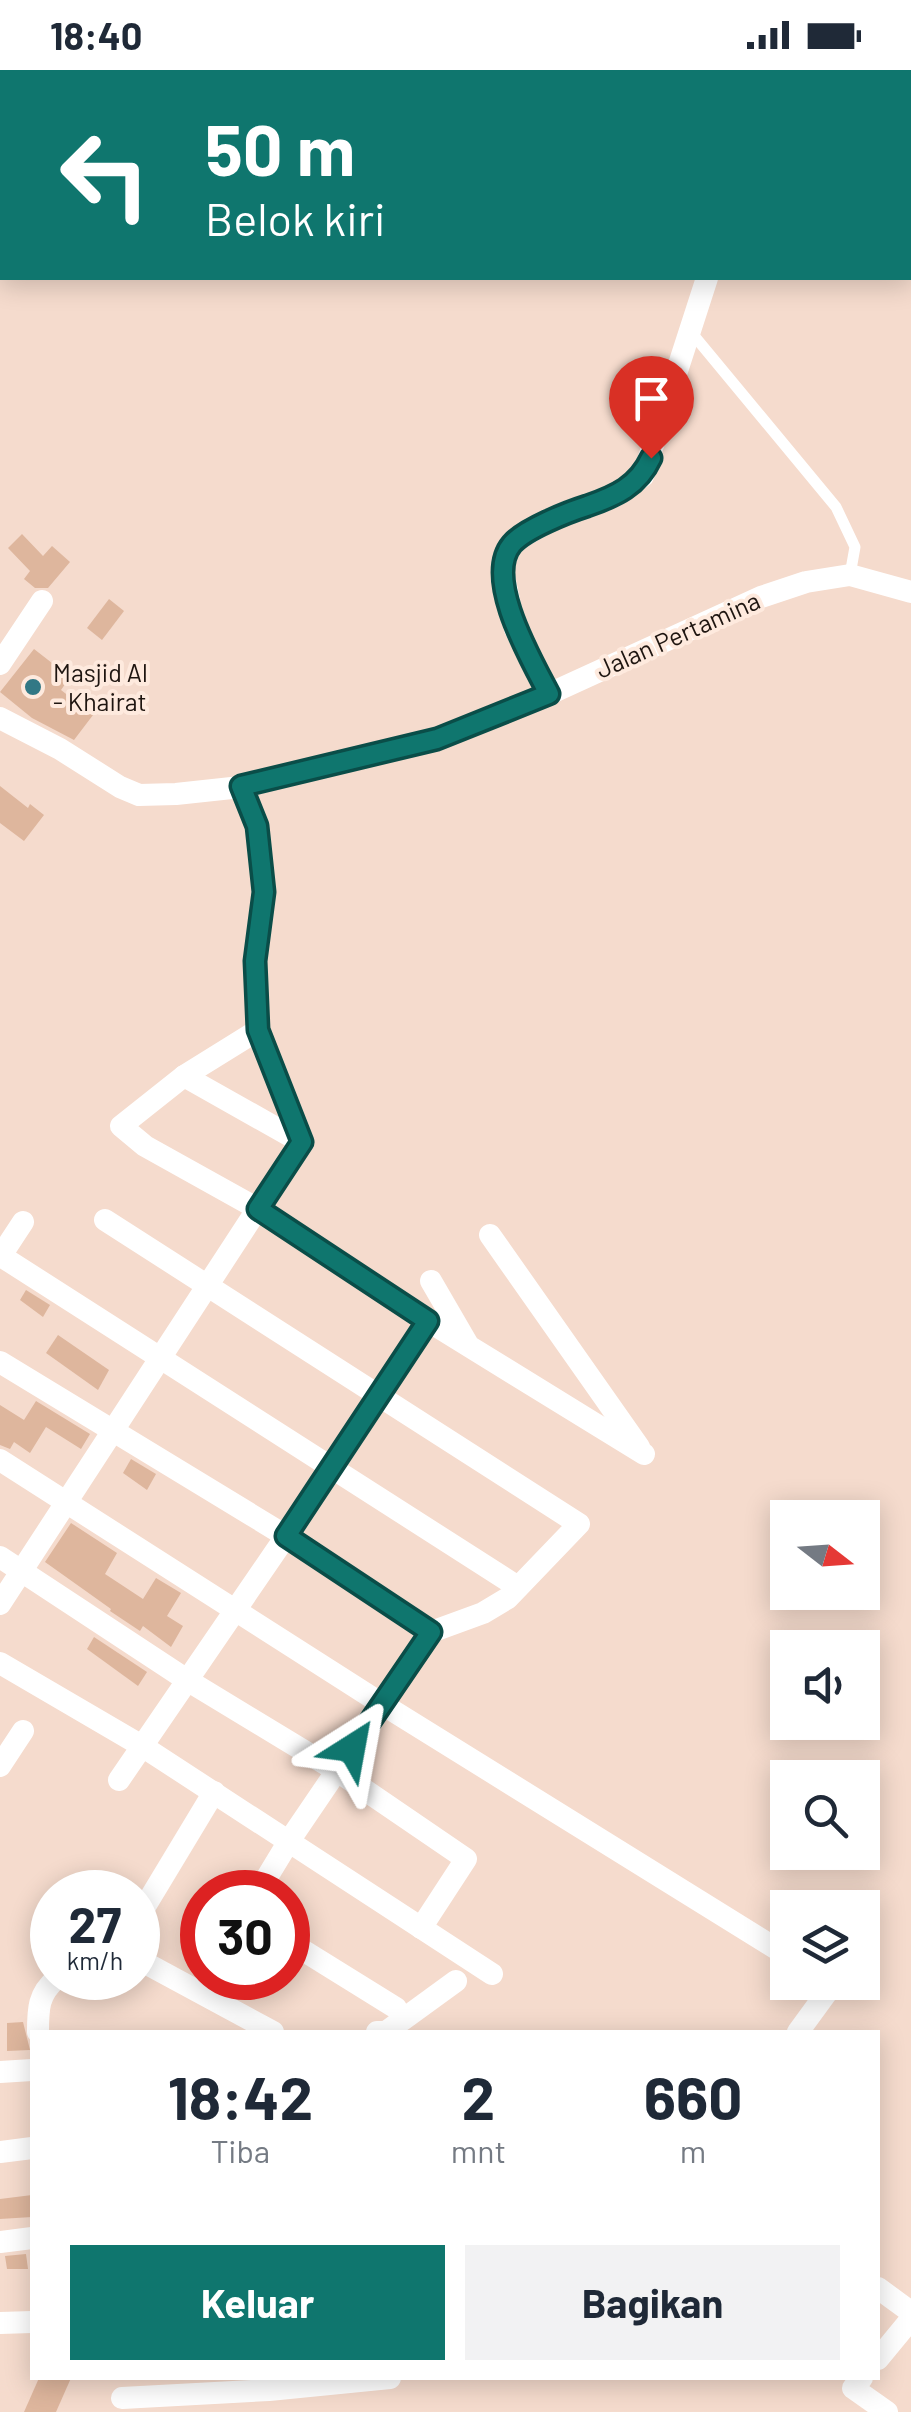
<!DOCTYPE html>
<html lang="id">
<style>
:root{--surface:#fff;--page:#f2f2f3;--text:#1f2937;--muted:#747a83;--accent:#0f766e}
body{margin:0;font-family:Barlow,sans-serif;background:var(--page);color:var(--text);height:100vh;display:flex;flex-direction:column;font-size:38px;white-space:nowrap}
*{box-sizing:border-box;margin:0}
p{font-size:32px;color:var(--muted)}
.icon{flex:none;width:55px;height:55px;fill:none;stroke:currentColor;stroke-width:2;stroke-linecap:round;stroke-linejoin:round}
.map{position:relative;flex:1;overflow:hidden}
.sheet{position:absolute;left:30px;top:1960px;width:850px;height:350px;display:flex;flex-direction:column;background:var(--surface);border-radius:0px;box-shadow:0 5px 25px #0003}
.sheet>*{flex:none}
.top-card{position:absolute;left:0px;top:0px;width:912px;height:210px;box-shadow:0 5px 25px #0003;background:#0f766e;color:#fff;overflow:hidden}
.needle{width:65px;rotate:107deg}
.fabs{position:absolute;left:770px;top:1430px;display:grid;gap:20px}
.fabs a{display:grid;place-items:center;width:110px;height:110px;border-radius:0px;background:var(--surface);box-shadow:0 5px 25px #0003;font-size:50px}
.speed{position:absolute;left:30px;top:1800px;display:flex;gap:20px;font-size:50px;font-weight:700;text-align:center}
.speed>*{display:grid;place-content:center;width:130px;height:130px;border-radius:50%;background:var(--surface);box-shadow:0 5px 25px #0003;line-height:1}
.speed small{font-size:25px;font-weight:400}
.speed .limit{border:15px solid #d22;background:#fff;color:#111}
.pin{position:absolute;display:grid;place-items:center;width:85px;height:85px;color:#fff;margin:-102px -42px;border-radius:50% 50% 50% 0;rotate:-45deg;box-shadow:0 0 10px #0007}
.pin .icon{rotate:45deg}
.me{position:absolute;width:110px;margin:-55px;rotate:34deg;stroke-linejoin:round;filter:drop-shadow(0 0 8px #0008)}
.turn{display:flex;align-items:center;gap:35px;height:210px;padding:0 40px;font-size:45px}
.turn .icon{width:130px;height:130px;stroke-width:2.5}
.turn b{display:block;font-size:70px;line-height:85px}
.eta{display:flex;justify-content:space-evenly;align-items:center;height:170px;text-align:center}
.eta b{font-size:60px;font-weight:700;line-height:70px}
.action{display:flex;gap:20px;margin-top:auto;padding:20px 40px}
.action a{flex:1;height:115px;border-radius:0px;background:var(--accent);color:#fff;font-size:40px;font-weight:700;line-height:115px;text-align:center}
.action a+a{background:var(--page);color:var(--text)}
.status{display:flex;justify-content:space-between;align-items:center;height:70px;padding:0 50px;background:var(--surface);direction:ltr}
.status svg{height:28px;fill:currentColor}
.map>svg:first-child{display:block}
.building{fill:#deb69d}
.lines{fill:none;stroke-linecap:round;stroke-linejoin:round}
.service{stroke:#fff;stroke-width:11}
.minor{stroke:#fff;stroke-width:22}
.route-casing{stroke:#0a4d48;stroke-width:25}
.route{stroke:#0f766e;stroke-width:18}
.poi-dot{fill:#327885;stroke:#feeade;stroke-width:4}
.labels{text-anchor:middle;stroke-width:8;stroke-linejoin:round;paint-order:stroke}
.street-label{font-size:25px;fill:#1e1510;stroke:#feeade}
.poi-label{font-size:25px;fill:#1e1510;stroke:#feeade;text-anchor:start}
</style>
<div class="status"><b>18:40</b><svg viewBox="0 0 49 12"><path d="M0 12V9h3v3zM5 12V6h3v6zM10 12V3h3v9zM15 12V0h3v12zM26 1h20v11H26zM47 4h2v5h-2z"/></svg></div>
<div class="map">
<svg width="911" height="2342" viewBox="0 0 911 2342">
<rect width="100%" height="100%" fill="#f5dbcd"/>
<g class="building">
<path d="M22,464L43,486L52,476L70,492L48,518H35L24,509L30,501L8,478Z"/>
<path d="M109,529L124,541L102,570L87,558Z"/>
<path d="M34,579L70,607L61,620L93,645L74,670L32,648L0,622Z"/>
<path d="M0,716L28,738L30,734L44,745L24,771L0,753Z"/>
<path d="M26,1220L50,1235L43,1247L20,1230Z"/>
<path d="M58,1265L109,1300L98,1320L46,1283Z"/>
<path d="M36,1331L90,1364L81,1379L46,1357L30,1383L14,1372L10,1379L0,1375V1335L24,1350Z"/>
<path d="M131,1389L156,1404L147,1420L123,1403Z"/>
<path d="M71,1453L117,1483L105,1504L143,1529L156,1508L181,1523L167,1546L183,1556L171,1577L143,1556L140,1561L110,1541L111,1539L45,1492Z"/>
<path d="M94,1567L147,1602L138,1616L87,1579Z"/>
<path d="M23,1952L30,1980L7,1981V1953Z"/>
<path d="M32,2125V2147L0,2149V2129Z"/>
<path d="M26,2184L28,2199H7L5,2186Z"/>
<path d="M39,2308H71L56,2342H24Z"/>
</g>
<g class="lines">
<path class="service" d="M691,262L836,437L855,477L850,505"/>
<g class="minor">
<path d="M770,2L771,0"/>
<path d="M0,594L42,531"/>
<path d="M549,624L515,559L503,501L505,486L513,472L566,442L615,426L643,406L707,208"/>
<path d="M0,648L60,679L120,717L139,725L176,724L241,717L437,669L549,624L761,527L806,512L850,505L911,522"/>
<path d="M241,717L257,756L264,822L255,891L258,960L301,1072"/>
<path d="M258,960L184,1006L121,1056L145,1076L258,1139L428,1251L644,1384"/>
<path d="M184,1006L301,1072"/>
<path d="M105,1150L579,1454L508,1528L483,1543L431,1562"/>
<path d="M490,1165L639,1377"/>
<path d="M1,1186L518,1517"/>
<path d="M0,1187L23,1152"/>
<path d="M431,1211L467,1273"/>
<path d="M0,1292L286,1466L431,1562L289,1771L258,1822"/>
<path d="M0,1390L382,1634L788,1886"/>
<path d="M0,1487L187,1610L337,1701L466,1789L421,1858"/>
<path d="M0,1534L301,1072"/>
<path d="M0,1593L142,1676L492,1904"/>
<path d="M0,1696L23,1661"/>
<path d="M119,1710L332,1399L428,1251"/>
<path d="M138,1848L214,1722"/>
<path d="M288,1871L396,1938"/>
<path d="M138,1889L273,1962"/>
<path d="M38,1962C38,1939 38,1924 57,1908"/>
<path d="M377,1962H386L456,1911"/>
<path d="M798,1962L833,1914L830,1912"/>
<path d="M0,2002L32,2000"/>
<path d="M0,2082L32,2078"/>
<path d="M0,2172L32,2168"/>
<path d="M878,2218L911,2242"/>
<path d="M0,2253L32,2252"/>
<path d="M878,2289L911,2249"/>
<path d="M862,2308L853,2318L887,2342"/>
<path d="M122,2328L269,2320L390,2308"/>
</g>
</g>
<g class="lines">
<defs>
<path id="route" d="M352,1678L431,1562L286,1466L428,1251L258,1139L302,1072L258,960L255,891L264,822L257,756L241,716L437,669L549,624C532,591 483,508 512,474C525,459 568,442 587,436C616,426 638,416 651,388"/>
</defs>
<use href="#route" class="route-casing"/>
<use href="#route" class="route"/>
</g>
<circle class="poi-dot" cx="33" cy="617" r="10"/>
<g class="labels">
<g class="street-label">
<text transform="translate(678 565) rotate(-24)" y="9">Jalan Pertamina</text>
</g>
<g class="poi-label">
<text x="53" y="612">Masjid Al<tspan x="53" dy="29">- Khairat</tspan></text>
</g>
</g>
</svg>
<div class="fabs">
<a><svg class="needle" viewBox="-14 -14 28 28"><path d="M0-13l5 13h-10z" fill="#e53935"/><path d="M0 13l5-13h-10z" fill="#747a83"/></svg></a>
<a><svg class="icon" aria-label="sound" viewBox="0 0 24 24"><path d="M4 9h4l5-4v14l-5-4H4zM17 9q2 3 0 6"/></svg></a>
<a><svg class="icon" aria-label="search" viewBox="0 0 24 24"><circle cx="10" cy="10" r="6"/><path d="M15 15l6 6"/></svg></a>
<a><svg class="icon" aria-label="layers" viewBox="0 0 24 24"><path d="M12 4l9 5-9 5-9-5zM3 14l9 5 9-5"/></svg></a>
</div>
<div class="speed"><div>27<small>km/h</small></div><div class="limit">30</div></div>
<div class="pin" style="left:651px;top:388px;background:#d93025"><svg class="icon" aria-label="arrive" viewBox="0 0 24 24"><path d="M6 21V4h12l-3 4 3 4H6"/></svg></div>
<svg class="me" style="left:352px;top:1678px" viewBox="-20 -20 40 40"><path d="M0-17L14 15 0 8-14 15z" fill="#0f766e" stroke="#fff" stroke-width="4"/></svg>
<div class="top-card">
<div class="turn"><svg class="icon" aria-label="left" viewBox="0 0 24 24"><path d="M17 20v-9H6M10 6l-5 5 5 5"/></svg><div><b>50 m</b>Belok kiri</div></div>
</div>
<section class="sheet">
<div class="eta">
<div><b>18:42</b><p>Tiba</p></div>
<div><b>2</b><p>mnt</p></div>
<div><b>660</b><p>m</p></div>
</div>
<div class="action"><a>Keluar</a><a>Bagikan</a></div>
</section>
</div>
